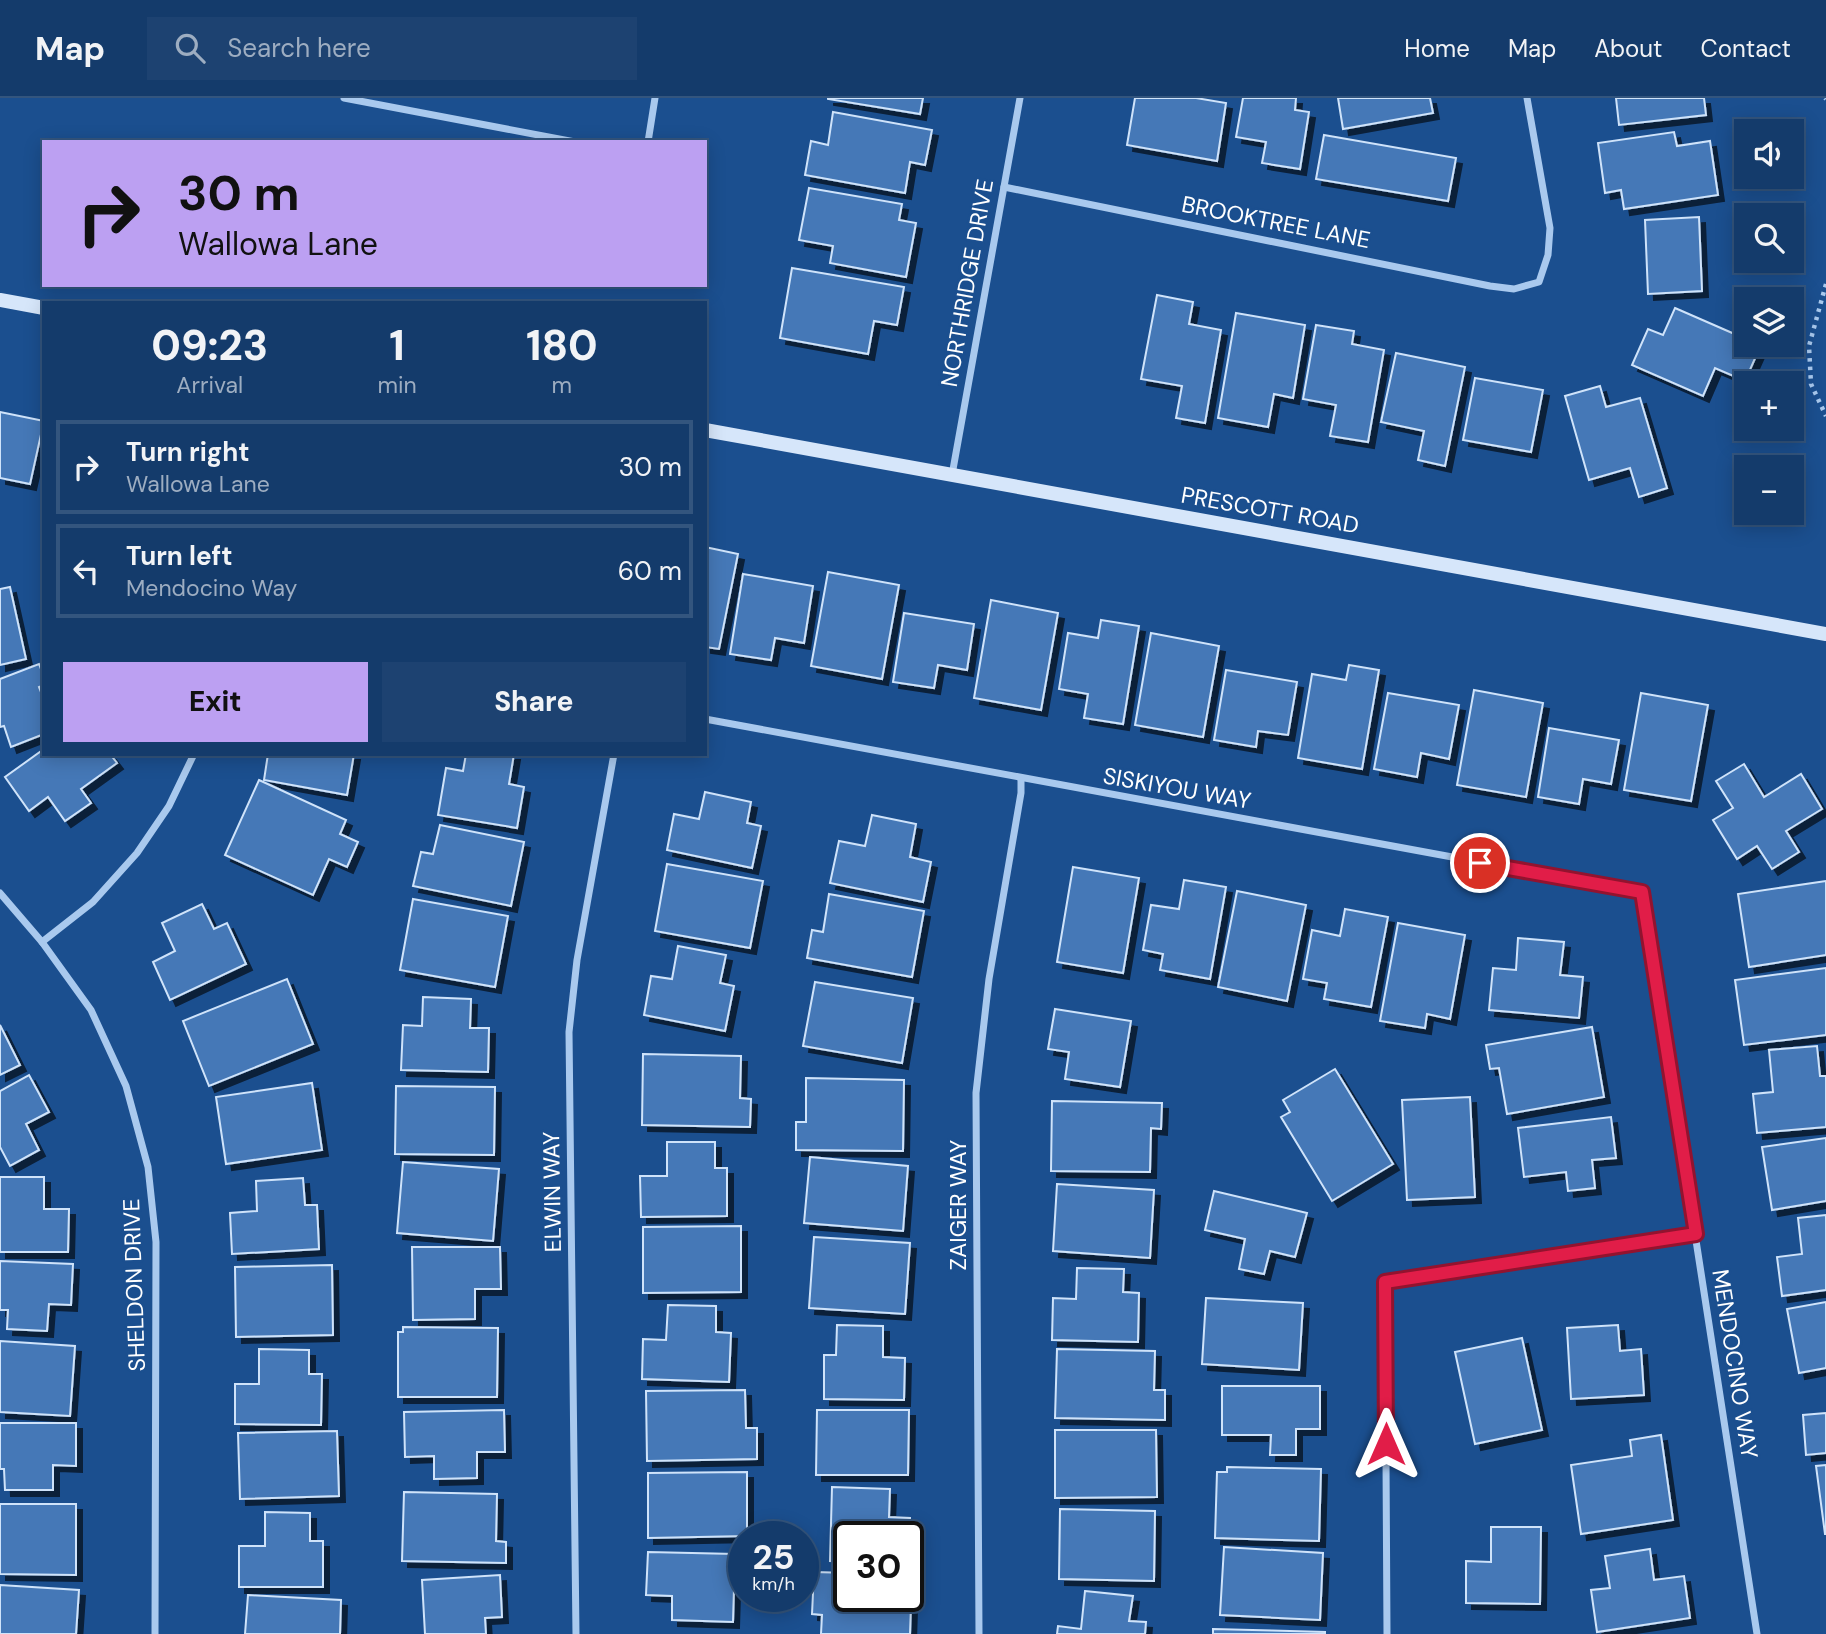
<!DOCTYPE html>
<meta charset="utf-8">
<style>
:root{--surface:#143b6b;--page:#1d4271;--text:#f1f3f6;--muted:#9dadc1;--line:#33557e;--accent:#bca0f2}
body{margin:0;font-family:"DM Sans",sans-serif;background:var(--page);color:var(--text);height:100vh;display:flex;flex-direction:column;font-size:26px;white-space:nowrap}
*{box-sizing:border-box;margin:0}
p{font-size:23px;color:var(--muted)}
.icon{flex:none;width:38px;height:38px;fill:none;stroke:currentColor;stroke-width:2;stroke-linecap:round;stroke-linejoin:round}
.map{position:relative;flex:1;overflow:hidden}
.side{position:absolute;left:42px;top:203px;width:665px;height:455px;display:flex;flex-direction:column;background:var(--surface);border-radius:0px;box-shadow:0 4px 18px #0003,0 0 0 2px var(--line)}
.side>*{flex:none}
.banner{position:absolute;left:42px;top:42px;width:665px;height:147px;border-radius:0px;box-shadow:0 4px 18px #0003,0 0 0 2px var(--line);background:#bca0f2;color:#111;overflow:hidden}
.fabs{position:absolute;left:1734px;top:21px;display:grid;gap:14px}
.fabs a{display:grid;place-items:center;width:70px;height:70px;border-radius:0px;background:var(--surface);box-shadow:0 4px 18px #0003,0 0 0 2px var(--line);font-size:35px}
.speed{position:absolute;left:728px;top:1423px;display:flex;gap:14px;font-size:35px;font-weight:700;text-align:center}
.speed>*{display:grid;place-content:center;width:91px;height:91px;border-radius:50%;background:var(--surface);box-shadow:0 4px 18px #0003,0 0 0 2px var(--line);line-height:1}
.speed small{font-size:18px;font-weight:400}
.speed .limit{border:4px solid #111;border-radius:10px;background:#fff;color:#111}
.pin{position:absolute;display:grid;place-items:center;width:60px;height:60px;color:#fff;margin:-30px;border:4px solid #fff;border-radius:50%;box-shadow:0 2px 7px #0007}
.me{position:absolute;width:77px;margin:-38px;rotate:0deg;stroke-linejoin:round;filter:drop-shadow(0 0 5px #0008)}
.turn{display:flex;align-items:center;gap:24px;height:147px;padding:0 21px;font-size:32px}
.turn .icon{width:91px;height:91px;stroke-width:2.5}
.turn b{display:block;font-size:49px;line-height:60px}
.eta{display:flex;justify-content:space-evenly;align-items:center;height:119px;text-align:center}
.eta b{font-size:42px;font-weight:800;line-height:49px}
.primary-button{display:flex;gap:14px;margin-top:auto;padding:14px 21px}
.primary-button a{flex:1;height:80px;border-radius:0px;background:var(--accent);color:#111;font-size:28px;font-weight:800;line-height:80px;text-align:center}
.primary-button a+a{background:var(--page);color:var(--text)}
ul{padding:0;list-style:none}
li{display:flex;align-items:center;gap:21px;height:94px;margin:0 14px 10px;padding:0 7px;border:4px solid var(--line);border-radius:0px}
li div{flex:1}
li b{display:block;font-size:26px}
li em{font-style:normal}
header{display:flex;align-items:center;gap:42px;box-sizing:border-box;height:98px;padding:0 35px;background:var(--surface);border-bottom:2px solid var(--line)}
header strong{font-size:33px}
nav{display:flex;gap:38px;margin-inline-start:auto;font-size:24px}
.search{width:490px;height:63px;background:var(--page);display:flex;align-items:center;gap:18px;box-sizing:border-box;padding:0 24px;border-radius:0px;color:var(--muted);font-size:26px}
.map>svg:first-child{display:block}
.building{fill:#4478b7;stroke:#cfe3fa;stroke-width:2;filter:url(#shadow)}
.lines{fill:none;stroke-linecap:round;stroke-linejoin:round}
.path{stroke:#a9c9ee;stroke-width:4.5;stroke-dasharray:3.5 5;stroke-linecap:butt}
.minor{stroke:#a9c9ee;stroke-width:7}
.secondary{stroke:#d6e6fa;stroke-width:14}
.route-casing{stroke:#92132f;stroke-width:18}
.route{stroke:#e11d48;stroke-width:12}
.labels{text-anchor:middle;stroke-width:5;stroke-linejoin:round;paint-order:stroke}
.street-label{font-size:23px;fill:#fff;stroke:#1b4f8f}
</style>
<header>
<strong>Map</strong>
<div class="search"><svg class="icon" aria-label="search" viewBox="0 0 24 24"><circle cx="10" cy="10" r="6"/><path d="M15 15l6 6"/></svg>Search here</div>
<nav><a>Home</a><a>Map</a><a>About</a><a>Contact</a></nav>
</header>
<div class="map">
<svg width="1826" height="1536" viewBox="0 0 1826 1536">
<defs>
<filter id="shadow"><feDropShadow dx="6" dy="6" stdDeviation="0" flood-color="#0009"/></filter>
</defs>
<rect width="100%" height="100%" fill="#1b4f8f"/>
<g class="building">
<path d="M828,0H923L920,16L828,1Z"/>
<path d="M1135,0H1196L1226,5L1217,63L1127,47Z"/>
<path d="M1243,0H1296L1295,12L1309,14L1300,71L1262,65L1266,44L1236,39Z"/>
<path d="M1338,0H1430L1433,15L1343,31Z"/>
<path d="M1616,0H1704L1706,17L1619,27Z"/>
<path d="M833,14L932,32L925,67L910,64L905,95L805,77L811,43L828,47Z"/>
<path d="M1674,34L1677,48L1710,43L1718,97L1624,111L1621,92L1605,95L1598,45Z"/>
<path d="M1324,37L1456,60L1448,103L1316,81Z"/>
<path d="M809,90L902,106L899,122L916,125L906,179L830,165L833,148L799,142Z"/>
<path d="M1699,119L1702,193L1648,196L1645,122Z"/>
<path d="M792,170L904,189L897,227L874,223L868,256L780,240Z"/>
<path d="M1157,197L1193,204L1189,226L1221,232L1205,325L1176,320L1182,288L1141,281Z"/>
<path d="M1675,210L1746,241V247H1761L1745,283L1715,270L1703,298L1632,267L1648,231L1663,237Z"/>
<path d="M1236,215L1305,227L1293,300L1274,296L1268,329L1218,320Z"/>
<path d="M1316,227L1354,233L1352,246L1384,252L1368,344L1330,338L1336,307L1303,301Z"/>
<path d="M1396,255L1465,269L1445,368L1418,362L1424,333L1381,324Z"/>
<path d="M1475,280L1543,292L1531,354L1463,342Z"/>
<path d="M1600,288L1606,309L1640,300L1667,390L1639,399L1630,370L1589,382L1565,298Z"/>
<path d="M0,314L44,323L30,386L0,380Z"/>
<path d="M705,449L738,456L719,551L705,549Z"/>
<path d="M828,474L899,487L882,581L811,568Z"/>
<path d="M743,476L813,488L804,545L775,540L771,562L730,556Z"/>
<path d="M10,489L26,561L0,567V491Z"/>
<path d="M991,502L1058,515L1041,612L974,600Z"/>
<path d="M904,515L974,526L967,572L938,567L934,590L893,584Z"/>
<path d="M1101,522L1139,528L1123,626L1084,620L1088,596L1059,591L1068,535L1098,540Z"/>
<path d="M1151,535L1219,548L1203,639L1135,627Z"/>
<path d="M39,566L44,579V587L39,589L44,602V636L11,649L4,628L0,629V581Z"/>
<path d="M1349,567L1379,572L1362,671L1298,660L1312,576L1346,582Z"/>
<path d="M1226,572L1297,584L1288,637L1258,633L1256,649L1214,642Z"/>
<path d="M1474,592L1543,605L1526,699L1457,687Z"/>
<path d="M1388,595L1459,607L1449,661L1421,655L1417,679L1374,671Z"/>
<path d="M1641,595L1708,607L1691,703L1624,692Z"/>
<path d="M1549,630L1619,642L1611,686L1583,681L1579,706L1538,699Z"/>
<path d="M44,651V656H110L117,665L81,691L91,705L65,723L48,699L29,713L5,679Z"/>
<path d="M268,656H354L347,697L264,682Z"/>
<path d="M466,656H514L509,686L524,689L517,730L438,717L446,670L463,673Z"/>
<path d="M1744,666L1764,699L1801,676L1822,711L1786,733L1799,754L1772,771L1757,748L1737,761L1713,722L1733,710L1716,683Z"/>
<path d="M259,682L346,722L340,736L358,744L347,769L329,761L313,797L225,757Z"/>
<path d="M705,694L751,704L747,725L761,728L752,770L667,752L674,716L699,721Z"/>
<path d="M872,717L916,726L910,759L931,764L923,804L830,785L839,743L865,748Z"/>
<path d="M440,727L524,744L511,808L413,788L421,754L433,756Z"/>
<path d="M667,766L763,783L750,850L655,833Z"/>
<path d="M1073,769L1139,780L1123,875L1057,864Z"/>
<path d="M1184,782L1226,789L1210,881L1160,872L1163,856L1143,852L1151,807L1179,811Z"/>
<path d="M1826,783V857L1749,869L1738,796Z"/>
<path d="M1237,793L1306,807L1287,903L1218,889Z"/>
<path d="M829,796L924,813L912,879L807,860L812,832L823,834Z"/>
<path d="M413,801L508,818L495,889L400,872Z"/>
<path d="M202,806L214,831L227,825L246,866L170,902L153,864L175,853L162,825Z"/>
<path d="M1345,811L1388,819L1371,909L1324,901L1327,885L1303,881L1312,832L1340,838Z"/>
<path d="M1398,825L1465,837L1450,921L1427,916L1425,930L1380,923Z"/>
<path d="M1518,840L1564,844L1560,877L1583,879L1579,920L1489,912L1493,870L1516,872Z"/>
<path d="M678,848L726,857L720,885L734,888L725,933L644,917L651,878L672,881Z"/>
<path d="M1826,870V937L1744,947L1735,882Z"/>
<path d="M287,881L313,946L209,988L183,923Z"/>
<path d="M815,884L913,900L902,965L803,948Z"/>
<path d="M423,899L471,901L470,930H489L488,974L401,972L403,927L422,928Z"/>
<path d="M1055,911L1131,923L1120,989L1065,981L1069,954L1048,951Z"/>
<path d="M0,927L20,967L0,977Z"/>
<path d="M1592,929L1604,999L1507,1016L1499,970L1490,971L1486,947Z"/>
<path d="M1817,948L1820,978H1826V1029L1757,1035L1753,996L1773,994L1769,952Z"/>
<path d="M643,956L741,958L740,1000L751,1001L750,1029L642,1027Z"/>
<path d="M1335,971L1393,1066L1332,1103L1281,1019L1290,1014L1283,1002Z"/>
<path d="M29,977L49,1014L26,1026L39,1052L10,1068L0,1049V993Z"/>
<path d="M806,980L904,982L903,1053L796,1052V1024H806Z"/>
<path d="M312,985L322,1052L226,1066L216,999Z"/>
<path d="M396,988L495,989L494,1057L395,1056Z"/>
<path d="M1470,999L1475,1099L1407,1102L1402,1002Z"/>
<path d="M1052,1003L1162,1005L1161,1031L1151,1030L1150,1074L1051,1073Z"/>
<path d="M1611,1019L1616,1060L1592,1062L1595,1090L1568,1093L1566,1074L1524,1079L1518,1030Z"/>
<path d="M1826,1040V1103L1772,1112L1762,1049Z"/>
<path d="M667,1044H715V1070H727V1118L641,1119L640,1078H667Z"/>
<path d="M810,1059L908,1068L903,1133L804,1125Z"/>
<path d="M403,1064L499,1071L493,1143L397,1135Z"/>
<path d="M0,1079H44V1111H69L68,1154H0Z"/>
<path d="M303,1080L305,1107H317L319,1151L232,1156L230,1115L257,1113L256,1083Z"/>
<path d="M1057,1086L1154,1092L1150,1160L1053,1153Z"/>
<path d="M1214,1093L1307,1115L1295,1159L1270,1153L1264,1176L1239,1171L1245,1141L1205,1132Z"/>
<path d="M1826,1117V1192L1782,1198L1777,1159L1802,1156L1798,1120Z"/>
<path d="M741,1128V1194L643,1195V1129Z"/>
<path d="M814,1139L910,1145L905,1216L809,1210Z"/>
<path d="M412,1149H500L501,1191H475V1221L413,1222Z"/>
<path d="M0,1163L73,1166L71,1207L49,1206L47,1233L7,1231L8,1212H0Z"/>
<path d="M332,1167L333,1237L236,1239L235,1169Z"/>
<path d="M1077,1170L1124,1171L1123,1194L1139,1195L1138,1244L1052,1242L1053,1200L1076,1201Z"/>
<path d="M1206,1200L1303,1205L1299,1272L1202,1266Z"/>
<path d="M1826,1204V1270L1799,1275L1787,1211Z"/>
<path d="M668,1207L716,1208V1234L731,1235L729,1284L642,1281L643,1241L666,1242Z"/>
<path d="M837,1227L883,1228V1259L905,1260L904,1302L824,1301V1257H836Z"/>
<path d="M1618,1227L1620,1253L1641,1251L1644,1297L1571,1301L1567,1230Z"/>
<path d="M403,1229L498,1230L497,1299H398V1234H403Z"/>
<path d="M1522,1240L1542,1332L1475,1346L1455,1254Z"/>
<path d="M0,1243L75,1248L70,1318L0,1314Z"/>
<path d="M259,1251L309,1252V1276H322L321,1327L235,1326V1286H259Z"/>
<path d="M1057,1251L1155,1253L1154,1292H1165V1322L1055,1320Z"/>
<path d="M1222,1288H1320V1331H1296V1357H1270L1271,1337H1222Z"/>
<path d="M745,1292L746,1330H757V1361L647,1363L646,1293Z"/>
<path d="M504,1312L505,1354H477V1380L434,1381V1358L405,1359L404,1314Z"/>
<path d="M817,1312H909L908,1377H816Z"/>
<path d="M1826,1315V1355L1806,1357L1803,1317Z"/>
<path d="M0,1325H76V1368L53,1367V1392H5L4,1371H0Z"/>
<path d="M1055,1332H1156L1157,1399L1055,1400Z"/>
<path d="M337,1333L339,1398L240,1401L238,1335Z"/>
<path d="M1661,1337L1673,1422L1581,1436L1571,1367L1632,1358L1630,1342Z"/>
<path d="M1826,1367V1436H1825L1816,1368Z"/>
<path d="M1227,1369L1321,1371L1319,1443L1215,1440L1217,1374H1227Z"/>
<path d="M747,1374V1438L648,1440V1375Z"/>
<path d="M832,1389L890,1391L889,1419L910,1420L908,1461V1438H849V1464L830,1463Z"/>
<path d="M404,1394L497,1396L496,1443L506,1444V1465L402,1463Z"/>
<path d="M0,1406H76V1477L0,1476Z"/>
<path d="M1060,1411L1155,1413L1154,1483L1059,1481Z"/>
<path d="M265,1414L310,1415V1443H323V1489H239V1448H265Z"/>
<path d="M1491,1429H1541L1540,1506L1466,1505V1463L1491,1464Z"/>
<path d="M1224,1449L1323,1455L1320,1522L1220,1517Z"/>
<path d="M1650,1451L1654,1482L1684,1478L1690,1520L1597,1534L1591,1492L1610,1490L1605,1458Z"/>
<path d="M648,1454L735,1456L733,1524L672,1522V1498L646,1497Z"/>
<path d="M814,1474L849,1475V1498H908V1477H912L910,1536H821L822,1517L812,1516Z"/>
<path d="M500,1477L502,1519L485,1520L486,1536H425L422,1482Z"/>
<path d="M0,1487L79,1492L76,1536H0Z"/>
<path d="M1085,1493L1133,1498L1129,1523L1146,1524L1145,1536H1057L1058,1528L1081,1531Z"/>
<path d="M248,1497L341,1502L340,1536H245Z"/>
<path d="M1213,1531L1325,1534V1536H1213Z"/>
</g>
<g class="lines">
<g class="path">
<path d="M1825,0L1826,1"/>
<path d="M1826,186L1809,248L1811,286L1826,318"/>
</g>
<g class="minor">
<path d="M344,0L575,44"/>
<path d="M648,44L655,0"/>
<path d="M1004,89L1490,188L1514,191L1539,184L1548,157L1550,130L1527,0"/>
<path d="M952,377L1020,0"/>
<path d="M705,621L1642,794L1757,1536"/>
<path d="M0,795L42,844L91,912L126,988L148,1069L156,1144L155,1536"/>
<path d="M42,844L93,804L137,755L169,708L194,656"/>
<path d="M576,1536L569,934L577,862L614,656"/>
<path d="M979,1536L976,995L989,881L1021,695V681"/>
<path d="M1387,1536L1385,1184L1696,1136"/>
</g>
<g class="secondary">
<path d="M0,202L44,210"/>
<path d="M705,332L1826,536"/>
</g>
</g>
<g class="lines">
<defs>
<path id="route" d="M1386,1346L1385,1184L1696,1136L1642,794L1480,765"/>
</defs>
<use href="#route" class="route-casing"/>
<use href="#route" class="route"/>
</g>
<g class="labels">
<g class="street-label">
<text transform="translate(1276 124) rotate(11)" y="8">BROOKTREE LANE</text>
<text transform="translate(967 185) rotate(-80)" y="8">NORTHRIDGE DRIVE</text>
<text transform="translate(1270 412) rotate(10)" y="8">PRESCOTT ROAD</text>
<text transform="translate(1177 690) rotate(10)" y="8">SISKIYOU WAY</text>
<text transform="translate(552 1094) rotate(-91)" y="8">ELWIN WAY</text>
<text transform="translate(958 1107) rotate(-90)" y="8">ZAIGER WAY</text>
<text transform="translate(134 1187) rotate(-92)" y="8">SHELDON DRIVE</text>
<text transform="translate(1735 1266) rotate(81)" y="8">MENDOCINO WAY</text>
</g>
</g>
</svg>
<div class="fabs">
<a><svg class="icon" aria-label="sound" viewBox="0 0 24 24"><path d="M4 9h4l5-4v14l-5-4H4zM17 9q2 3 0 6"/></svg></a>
<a><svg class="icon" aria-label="search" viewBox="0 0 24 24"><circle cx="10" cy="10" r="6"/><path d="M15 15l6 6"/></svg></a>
<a><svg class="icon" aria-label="layers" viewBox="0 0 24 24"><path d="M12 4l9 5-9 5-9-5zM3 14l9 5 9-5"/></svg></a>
<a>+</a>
<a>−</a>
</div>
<div class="speed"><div>25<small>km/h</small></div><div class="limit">30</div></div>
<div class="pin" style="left:1480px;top:765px;background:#d93025"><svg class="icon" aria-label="arrive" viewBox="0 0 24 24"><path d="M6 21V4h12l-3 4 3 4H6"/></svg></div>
<svg class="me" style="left:1386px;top:1346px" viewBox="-20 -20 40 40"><path d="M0-17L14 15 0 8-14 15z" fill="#e11d48" stroke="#fff" stroke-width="4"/></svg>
<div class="banner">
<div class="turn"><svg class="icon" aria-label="right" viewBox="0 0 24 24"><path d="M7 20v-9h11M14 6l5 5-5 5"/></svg><div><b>30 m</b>Wallowa Lane</div></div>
</div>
<section class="side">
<div class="eta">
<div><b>09:23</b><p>Arrival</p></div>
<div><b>1</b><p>min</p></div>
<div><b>180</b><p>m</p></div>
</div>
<ul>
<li><svg class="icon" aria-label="right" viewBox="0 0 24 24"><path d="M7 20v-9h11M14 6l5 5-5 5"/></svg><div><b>Turn right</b><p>Wallowa Lane</p></div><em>30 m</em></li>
<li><svg class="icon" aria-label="left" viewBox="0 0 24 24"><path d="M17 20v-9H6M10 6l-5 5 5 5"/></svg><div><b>Turn left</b><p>Mendocino Way</p></div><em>60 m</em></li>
</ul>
<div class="primary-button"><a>Exit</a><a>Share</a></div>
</section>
</div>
